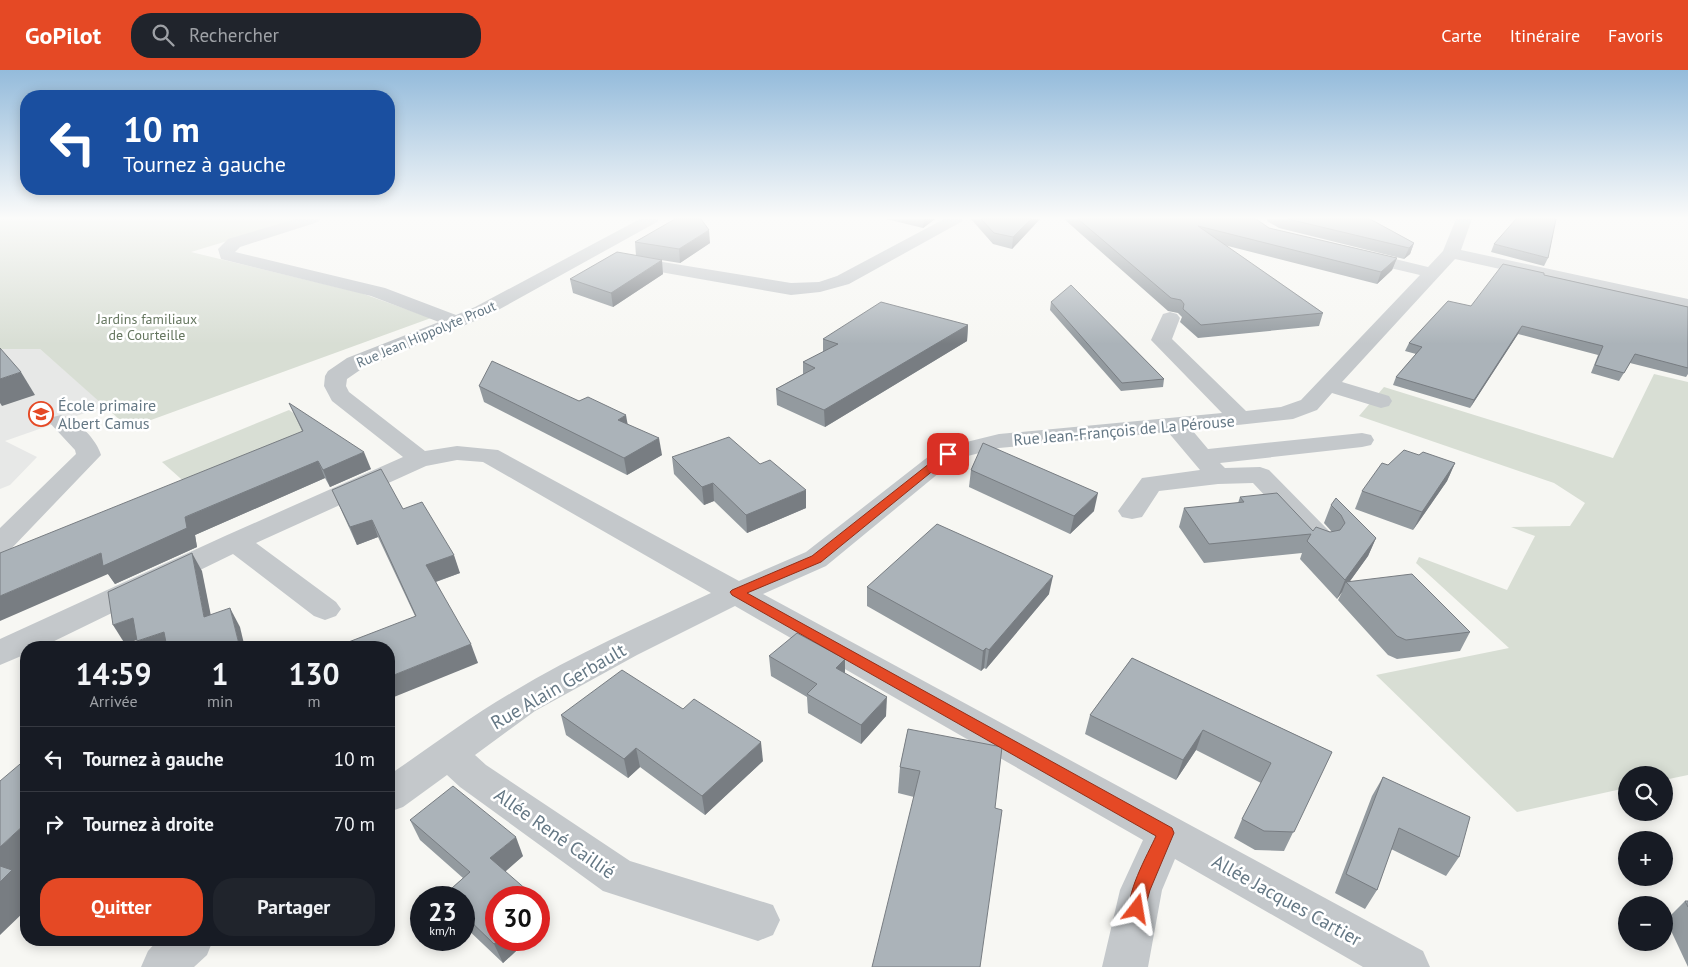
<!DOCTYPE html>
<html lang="fr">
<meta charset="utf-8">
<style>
:root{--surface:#171b24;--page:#20242c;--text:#f1f3f6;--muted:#9ea1a6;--line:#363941;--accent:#e54925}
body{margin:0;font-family:"PT Sans",sans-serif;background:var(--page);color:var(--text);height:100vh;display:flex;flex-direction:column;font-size:19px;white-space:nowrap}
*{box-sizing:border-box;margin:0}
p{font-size:16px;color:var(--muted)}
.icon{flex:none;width:28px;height:28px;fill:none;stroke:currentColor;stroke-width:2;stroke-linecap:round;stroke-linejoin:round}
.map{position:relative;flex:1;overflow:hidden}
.sheet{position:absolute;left:20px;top:571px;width:375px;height:305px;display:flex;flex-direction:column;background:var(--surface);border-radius:20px;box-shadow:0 2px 12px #0003}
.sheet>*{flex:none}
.top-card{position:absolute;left:20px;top:20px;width:375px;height:105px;border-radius:20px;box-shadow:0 2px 12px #0003;background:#1a4fa0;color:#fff;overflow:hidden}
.controls{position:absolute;left:1618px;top:696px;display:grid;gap:10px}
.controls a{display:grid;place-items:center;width:55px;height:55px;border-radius:50%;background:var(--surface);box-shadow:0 2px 12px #0003;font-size:25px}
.speed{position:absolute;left:410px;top:816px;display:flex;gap:10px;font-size:25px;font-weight:700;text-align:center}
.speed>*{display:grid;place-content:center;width:65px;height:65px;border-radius:50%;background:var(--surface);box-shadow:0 2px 12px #0003;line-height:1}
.speed small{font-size:12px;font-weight:400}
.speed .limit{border:8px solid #d22;background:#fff;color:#111}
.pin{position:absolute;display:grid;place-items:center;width:42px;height:42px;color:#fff;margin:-21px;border-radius:10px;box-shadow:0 2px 8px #0006}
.me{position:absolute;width:55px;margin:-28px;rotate:14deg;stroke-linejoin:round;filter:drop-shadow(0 0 4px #0008)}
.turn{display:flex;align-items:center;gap:18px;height:105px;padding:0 20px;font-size:22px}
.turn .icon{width:65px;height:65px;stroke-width:2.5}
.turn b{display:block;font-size:35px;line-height:42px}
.eta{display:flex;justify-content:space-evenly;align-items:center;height:85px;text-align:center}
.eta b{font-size:30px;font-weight:700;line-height:35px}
.cta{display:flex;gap:10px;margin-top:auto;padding:10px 20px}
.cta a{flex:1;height:58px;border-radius:20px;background:var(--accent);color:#fff;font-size:20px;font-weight:700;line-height:58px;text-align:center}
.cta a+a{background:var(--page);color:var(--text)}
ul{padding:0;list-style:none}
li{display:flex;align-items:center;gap:15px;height:65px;padding:0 20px;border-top:1px solid var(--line)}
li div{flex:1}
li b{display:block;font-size:19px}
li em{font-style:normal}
header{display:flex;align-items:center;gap:30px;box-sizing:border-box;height:70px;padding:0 25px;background:var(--accent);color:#fff}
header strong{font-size:24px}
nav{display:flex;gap:28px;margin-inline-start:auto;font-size:18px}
.search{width:350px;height:45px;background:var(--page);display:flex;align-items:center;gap:12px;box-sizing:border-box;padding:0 18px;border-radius:20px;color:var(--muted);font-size:19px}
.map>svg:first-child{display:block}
.built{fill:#e7e8e7}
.green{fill:#d8ded4}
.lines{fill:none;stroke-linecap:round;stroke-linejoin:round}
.minor{fill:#c4c8cb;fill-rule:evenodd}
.wall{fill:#939a9f}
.shaded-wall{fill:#787d82}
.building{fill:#abb3b9;stroke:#787d82}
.route{fill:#e54925;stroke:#952f18}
.labels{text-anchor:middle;stroke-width:5;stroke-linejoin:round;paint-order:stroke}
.far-park-label{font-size:14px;fill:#667760;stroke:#fff}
.far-street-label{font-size:14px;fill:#657885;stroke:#fff}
.poi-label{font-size:16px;fill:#657885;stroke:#fff;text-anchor:start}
.street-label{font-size:16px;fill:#657885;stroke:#fff}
.near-street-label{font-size:19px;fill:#657885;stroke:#fff}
</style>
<header>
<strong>GoPilot</strong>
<div class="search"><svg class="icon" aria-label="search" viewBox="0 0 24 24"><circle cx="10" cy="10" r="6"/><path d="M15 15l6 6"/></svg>Rechercher</div>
<nav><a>Carte</a><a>Itinéraire</a><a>Favoris</a></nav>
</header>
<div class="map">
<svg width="1688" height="897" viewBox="0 0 1688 897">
<rect width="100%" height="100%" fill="#f7f7f3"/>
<path class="built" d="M0,279H40L105,336L5,371L37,387L10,415L0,419Z"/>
<g class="green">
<path d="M0,149H300L191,182L361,223L431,248L129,358L40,279H0Z"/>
<path d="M1654,304L1688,312V705L1664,710V705H1626V718L1517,742L1376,605L1509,578L1416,493L1419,487L1507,520L1535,466L1511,457L1570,456L1585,433L1554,413L1359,346L1384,317L1613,388Z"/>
<path d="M289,340L322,363L189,416L162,392Z"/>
</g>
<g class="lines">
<g class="minor">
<path d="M296,149H320L318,152L240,177L235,182L385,218L456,245L475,237L640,149H659L657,152L489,245L363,298L347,309L346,316L349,322L425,381L457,376L498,380L739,511L806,482L938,379L999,364L1222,343L1151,270L1163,244L1170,242L1177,244L1180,248L1172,269L1246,341L1281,337L1301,330L1420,205L1352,189L1349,185L1352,181L1358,180L1428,197L1443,181L1456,149H1472L1461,180L1688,229V241L1455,189L1342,312L1389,326L1392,331L1389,336L1381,338L1332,323L1317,340L1293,349L1192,360L1208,379L1362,363L1371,365L1374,370L1371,375L1362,377L1220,393L1225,398L1260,397L1269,400L1332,464L1336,470L1332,476L1322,479L1312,476L1253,413L1218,414L1159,421L1142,447L1132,449L1122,447L1118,441L1142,408L1200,400L1168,362L999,378L956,389L826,496L763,524L1423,881L1430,897H1363L1175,789L1162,820L1148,897H1102L1120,820L1143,770L735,536L637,585L535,641L475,685L486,695L630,791L773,835L780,850L773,865L758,871L603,821L460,717L447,705L403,737L389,742V705C429,678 468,648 511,623C575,584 644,554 711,523L483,392L457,390L426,396L256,473L336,532L341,539L336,546L325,550L314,546L233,484L40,578H26V584L0,595V569L225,466L403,387L332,331L324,316L325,306L328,301L347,288L439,252L371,226L221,189L218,179L228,169Z"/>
<path d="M944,149H963L961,152L849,214L820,222L791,225L626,196L620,195L617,191L620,187L626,186L791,213L819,212L837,206Z"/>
<path d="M61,345C77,349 97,370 101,385L10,480L0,483V458L76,384L75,380L49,352L53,347Z"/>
<path d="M158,870H213L207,885L194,897H141L148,881Z"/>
</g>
</g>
<g class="wall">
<path d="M886,149H935L923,158Z"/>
<path d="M971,149H1040L1012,179L993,174Z"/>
<path d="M1064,149H1256L1269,158L1397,188L1392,200L1377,214L1224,175L1323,243L1319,256L1198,268L1180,252L1182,247L1178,243L1168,241Z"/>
<path d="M1267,149H1370L1414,173L1410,184L1404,189L1279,158L1267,151Z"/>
<path d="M635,172L710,173L680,193L636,186Z"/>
<path d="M1494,174L1548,188L1544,196L1491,182Z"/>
<path d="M663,204L613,237L573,223L570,209Z"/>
<path d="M1544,205L1688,237V304L1686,307L1630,293L1619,311L1591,303L1598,285L1518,264L1470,338L1393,315L1396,307L1416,284L1405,281L1409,273L1471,236Z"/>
<path d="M1051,232L1164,309L1163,317L1121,321L1050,240Z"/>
<path d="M968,255L967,271L825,357L777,335L776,319L803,304V292L823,282V269Z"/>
<path d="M479,316L579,331L628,354L662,385L627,405L484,332Z"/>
<path d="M289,333L371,399L330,417L325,408L195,465L197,477L115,514L108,504L302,361Z"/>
<path d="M1419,385L1455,393L1447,411L1413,460L1355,439L1362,421L1388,395Z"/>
<path d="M672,387L806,438L747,463L714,431L704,435L674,404Z"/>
<path d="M971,400L1094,441L1070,464L969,417Z"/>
<path d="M332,420L403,439L460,503L436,512L478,593L415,546L378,467L357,475Z"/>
<path d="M1240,427L1313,461L1330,462H1332L1324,453L1331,435L1376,468L1368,486L1349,512L1470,562L1460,581L1397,589L1388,585L1338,530L1342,522L1337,529L1300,489L1302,483L1204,493L1179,457L1184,438L1238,433Z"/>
<path d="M867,517L1049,524L986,599L984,598L981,601L867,536Z"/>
<path d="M769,586L845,604L886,646L861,674L808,643L807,627L771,606Z"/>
<path d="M1132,588L1332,682L1284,781L1255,780L1234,768L1242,749L1261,713L1196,680L1176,710L1085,664L1090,645Z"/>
<path d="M561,645L763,691L705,745L640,697L628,708L566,665Z"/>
<path d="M908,659L995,738L914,727L898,723L900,697Z"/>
<path d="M1383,707L1459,787L1446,806L1391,779L1377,820L1365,839L1335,823L1372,726Z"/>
<path d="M410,750L523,786L505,801L496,870H528L503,893L464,856V828H444L443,826L463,808L420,770Z"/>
<path d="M1685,831H1688V897L1666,850Z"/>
</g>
<g class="shaded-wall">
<path d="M924,149H935L923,158Z"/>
<path d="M1031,149H1040L1012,179L1013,167Z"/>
<path d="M709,160L710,173L680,193L679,179Z"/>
<path d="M1414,173L1410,184L1404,189L1409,178Z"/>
<path d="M1397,188L1392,200L1377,214L1381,202Z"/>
<path d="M662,190L663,204L613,237L611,223Z"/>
<path d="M968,255L967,271L825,357L824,340Z"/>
<path d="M1522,256L1518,264L1470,338L1474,330Z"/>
<path d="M21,302L35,325L2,336L0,333V309Z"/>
<path d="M626,345L629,362L618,350Z"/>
<path d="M659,368L662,385L627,405L624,388Z"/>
<path d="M364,382L371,399L330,417L323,400Z"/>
<path d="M318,391L325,408L195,465L197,477L115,514L108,504L0,551V526Z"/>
<path d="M1455,393L1447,411L1413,460L1422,442Z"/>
<path d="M713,413L714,431L704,435L702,417Z"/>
<path d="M806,420V438L747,463L746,445Z"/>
<path d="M1098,423L1094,441L1070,464L1074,446Z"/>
<path d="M372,450L378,467L357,475L350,457Z"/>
<path d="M1376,468L1368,486L1348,514L1346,512L1342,522L1337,529L1345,510Z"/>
<path d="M192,483L202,501L215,566L204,547Z"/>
<path d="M454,485L460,503L432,513L426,495Z"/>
<path d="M1053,506L1049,524L986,599L989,580Z"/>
<path d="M230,538L240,557L245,578H240Z"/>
<path d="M133,548L146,567L125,574L113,555Z"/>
<path d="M164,562L174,578H141L137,571Z"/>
<path d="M471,574L478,593L389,629V607Z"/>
<path d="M986,578L984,598L981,601L983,581Z"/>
<path d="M845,589V609L836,598Z"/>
<path d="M887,627L886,646L861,674V655Z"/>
<path d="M1203,660L1196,680L1176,710L1183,690Z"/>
<path d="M761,672L763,691L705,745L702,726Z"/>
<path d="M636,678L640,697L628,708L624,689Z"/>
<path d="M26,753V804L21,809L26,815V840L0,865V777Z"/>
<path d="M516,767L523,786L498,808L490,788Z"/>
<path d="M541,832L548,851L539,860V834Z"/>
<path d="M499,870H528L503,893L494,874Z"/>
</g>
<g class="building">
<path d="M675,149H701L709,160L679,179L635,172Z"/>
<path d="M981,149H1031L1013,167L994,163Z"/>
<path d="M1078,149H1256L1269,158L1397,188L1381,202L1198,156L1323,243L1201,255L1183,239L1184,234L1181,230L1171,228Z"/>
<path d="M1288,149H1370L1414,173L1409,178Z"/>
<path d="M1516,149H1556L1548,188L1494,174Z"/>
<path d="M617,182L662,190L611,223L570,209Z"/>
<path d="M1503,194L1544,203V205L1688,237V298L1635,284L1624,303L1595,295L1603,276L1522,256L1474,330L1396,307L1422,277L1409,273L1448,231L1471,236Z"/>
<path d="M1071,215L1164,309L1122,313L1051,232Z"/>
<path d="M881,232L968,255L824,340L776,319L815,298L803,292L838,274L823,269Z"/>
<path d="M0,278L21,302L0,309Z"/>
<path d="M492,291L579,331L588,327L626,345L618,350L659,368L624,388L479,316Z"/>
<path d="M289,333L364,382L323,400L318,391L185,447L187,458L103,496L101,483L0,526V483L303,361Z"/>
<path d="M729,367L760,394L770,390L806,420L746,445L713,413L702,417L672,387Z"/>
<path d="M983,373L1098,423L1074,446L971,400Z"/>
<path d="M1404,380L1419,385L1423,382L1455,393L1422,442L1362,421L1382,393L1388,395Z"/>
<path d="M381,399L403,439L422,432L454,485L426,495L471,574L389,607V578H333L416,546L372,450L350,457L332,420Z"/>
<path d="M1277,423L1313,461L1316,457L1330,462L1340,460L1345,453L1341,445L1331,435L1336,428L1376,468L1345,510L1307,471L1311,464L1209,474L1184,438L1244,432L1240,427Z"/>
<path d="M937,454L1053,506L989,580L986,578L983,581L867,517Z"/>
<path d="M192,483L204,547L230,538L240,578H167L164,562L137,571L133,548L113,555L108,522Z"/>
<path d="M1412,504L1470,562L1406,570L1397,566L1346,512Z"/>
<path d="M797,563L845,589L836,598L887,627L861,655L807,624L817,614L769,586Z"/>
<path d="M321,573L323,578H308Z"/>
<path d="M1132,588L1332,682L1294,762L1264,761L1242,749L1271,693L1203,660L1183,690L1090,645Z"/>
<path d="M622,600L683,639L694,629L761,672L702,726L636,678L624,689L561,645Z"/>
<path d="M908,659L1002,677L995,738L1002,740L980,897H872L920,701L900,697Z"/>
<path d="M26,689V753L0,777V711Z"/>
<path d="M1383,707L1470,747L1459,787L1399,758L1377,820L1346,804Z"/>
<path d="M453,716L516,767L490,788L536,828H496V870H499L494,874L464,845V828H445L443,826L470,802L410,750Z"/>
<path d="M0,796L12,800L0,812Z"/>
<path d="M1685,831H1688V837Z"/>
</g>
<linearGradient id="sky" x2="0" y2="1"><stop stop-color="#94bbdb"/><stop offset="0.54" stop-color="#fbfbfa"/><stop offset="1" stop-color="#fbfbfa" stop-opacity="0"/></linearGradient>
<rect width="1688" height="274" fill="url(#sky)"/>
<path class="route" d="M948,381L953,384L951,386L821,492L747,523L1172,758L1174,763L1150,820L1143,845L1137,847L1131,845C1123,827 1148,784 1156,766L732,525L730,522L732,520L812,486L944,382Z"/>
<defs>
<symbol id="school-ring" viewBox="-11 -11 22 22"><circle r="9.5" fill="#fff" stroke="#e54925" stroke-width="1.5"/><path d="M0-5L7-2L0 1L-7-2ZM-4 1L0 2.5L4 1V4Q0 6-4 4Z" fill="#e54925"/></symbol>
</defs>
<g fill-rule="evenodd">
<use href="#school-ring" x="27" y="330" width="28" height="28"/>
</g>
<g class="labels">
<g class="far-park-label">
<text x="147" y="254">Jardins familiaux<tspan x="147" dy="16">de Courteille</tspan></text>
</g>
<g class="far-street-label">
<text transform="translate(426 264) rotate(-23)" y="5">Rue Jean Hippolyte Prout</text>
</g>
<g class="poi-label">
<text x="58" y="341">École primaire<tspan x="58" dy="18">Albert Camus</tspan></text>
</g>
<g class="street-label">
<text transform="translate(1124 360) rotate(-5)" y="6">Rue Jean-François de La Pérouse</text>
</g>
<g class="near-street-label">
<text transform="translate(558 616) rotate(-30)" y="7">Rue Alain Gerbault</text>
<text transform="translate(555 763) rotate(35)" y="7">Allée René Caillié</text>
<text transform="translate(1287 830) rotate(29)" y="7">Allée Jacques Cartier</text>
</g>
</g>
</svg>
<div class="controls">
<a><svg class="icon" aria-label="search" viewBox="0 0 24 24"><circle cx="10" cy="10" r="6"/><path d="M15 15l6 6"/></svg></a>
<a>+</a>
<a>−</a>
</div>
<div class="speed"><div>23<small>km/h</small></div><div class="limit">30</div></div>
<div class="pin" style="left:948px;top:384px;background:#d93025"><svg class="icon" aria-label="arrive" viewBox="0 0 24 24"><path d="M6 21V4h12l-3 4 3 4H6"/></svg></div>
<svg class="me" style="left:1137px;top:839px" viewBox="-20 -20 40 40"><path d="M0-17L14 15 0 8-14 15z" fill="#e54925" stroke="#fff" stroke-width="4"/></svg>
<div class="top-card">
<div class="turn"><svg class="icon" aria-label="left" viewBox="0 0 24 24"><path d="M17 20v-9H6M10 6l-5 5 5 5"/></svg><div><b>10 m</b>Tournez à gauche</div></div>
</div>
<section class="sheet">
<div class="eta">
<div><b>14:59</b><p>Arrivée</p></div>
<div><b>1</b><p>min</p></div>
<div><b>130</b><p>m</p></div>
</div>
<ul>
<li><svg class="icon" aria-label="left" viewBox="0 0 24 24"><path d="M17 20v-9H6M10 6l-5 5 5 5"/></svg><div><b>Tournez à gauche</b></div><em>10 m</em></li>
<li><svg class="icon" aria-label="right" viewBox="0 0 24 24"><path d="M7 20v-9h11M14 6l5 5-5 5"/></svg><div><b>Tournez à droite</b></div><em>70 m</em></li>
</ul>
<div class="cta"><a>Quitter</a><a>Partager</a></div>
</section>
</div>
